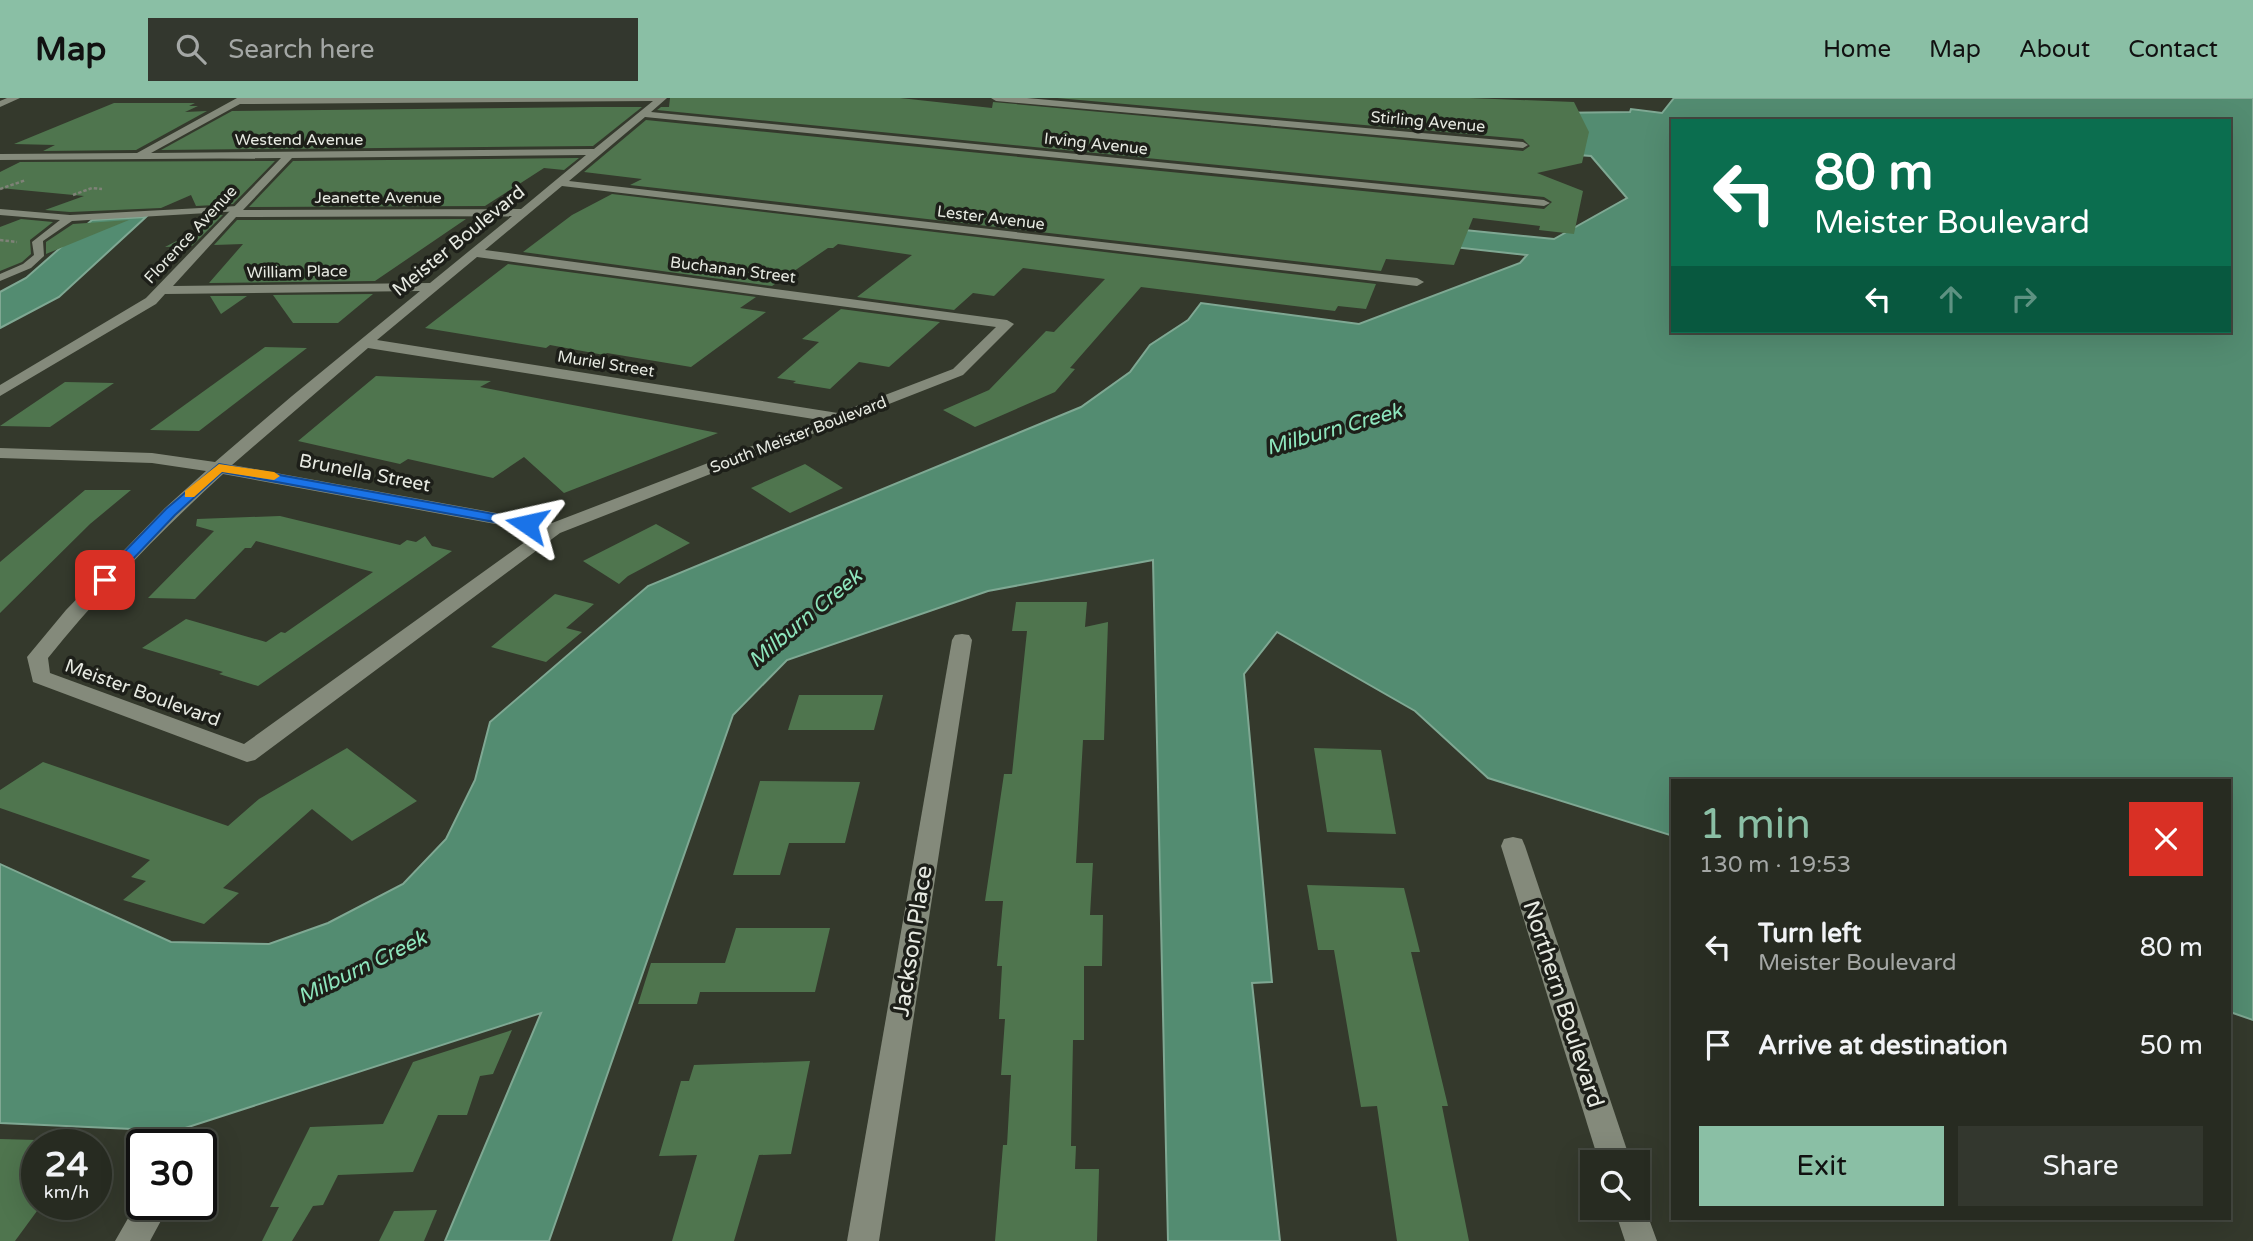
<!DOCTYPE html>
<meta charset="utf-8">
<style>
:root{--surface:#272b21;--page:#33372e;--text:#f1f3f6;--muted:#a4a7a5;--line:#43473f;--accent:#8abfa5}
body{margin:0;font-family:"Varela Round",sans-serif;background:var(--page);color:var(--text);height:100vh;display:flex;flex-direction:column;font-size:26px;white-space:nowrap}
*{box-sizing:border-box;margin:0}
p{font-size:23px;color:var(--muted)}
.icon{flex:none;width:38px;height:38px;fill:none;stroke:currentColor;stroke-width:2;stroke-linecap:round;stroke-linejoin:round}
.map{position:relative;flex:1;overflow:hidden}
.drawer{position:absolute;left:1671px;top:681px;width:560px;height:441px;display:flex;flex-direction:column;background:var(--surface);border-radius:0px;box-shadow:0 7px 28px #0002,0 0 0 2px var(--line)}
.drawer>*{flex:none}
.guide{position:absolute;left:1671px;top:21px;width:560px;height:214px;border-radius:0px;box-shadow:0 7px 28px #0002,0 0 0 2px var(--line);background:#0b6e4f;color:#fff;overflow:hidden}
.fabs{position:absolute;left:1580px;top:1052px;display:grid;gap:14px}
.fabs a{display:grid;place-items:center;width:70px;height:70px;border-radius:0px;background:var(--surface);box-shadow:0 7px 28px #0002,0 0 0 2px var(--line);font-size:35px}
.speed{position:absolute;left:21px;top:1031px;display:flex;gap:14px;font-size:35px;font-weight:700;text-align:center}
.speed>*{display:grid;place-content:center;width:91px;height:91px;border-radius:50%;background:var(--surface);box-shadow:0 7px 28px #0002,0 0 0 2px var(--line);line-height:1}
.speed small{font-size:18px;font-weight:400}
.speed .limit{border:4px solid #111;border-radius:10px;background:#fff;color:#111}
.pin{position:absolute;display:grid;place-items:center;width:60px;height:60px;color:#fff;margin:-30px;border-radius:14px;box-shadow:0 4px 10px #0006}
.me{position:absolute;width:77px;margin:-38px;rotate:281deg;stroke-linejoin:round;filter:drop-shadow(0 0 5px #0008)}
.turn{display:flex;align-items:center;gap:24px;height:147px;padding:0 28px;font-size:32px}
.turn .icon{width:91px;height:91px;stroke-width:2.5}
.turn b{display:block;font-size:49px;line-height:60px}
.lanes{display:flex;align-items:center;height:66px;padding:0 28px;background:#0003;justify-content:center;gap:35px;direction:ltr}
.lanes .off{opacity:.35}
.round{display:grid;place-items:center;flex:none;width:74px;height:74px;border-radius:0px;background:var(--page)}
.head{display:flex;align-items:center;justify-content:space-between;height:119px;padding:0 28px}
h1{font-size:42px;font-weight:600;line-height:52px;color:var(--accent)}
.cta{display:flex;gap:14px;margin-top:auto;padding:14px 28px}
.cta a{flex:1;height:80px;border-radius:0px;background:var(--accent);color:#111;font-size:28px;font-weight:600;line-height:80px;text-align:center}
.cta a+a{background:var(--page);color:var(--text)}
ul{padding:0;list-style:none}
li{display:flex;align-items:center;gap:21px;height:98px;padding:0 28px}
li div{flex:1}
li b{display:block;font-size:26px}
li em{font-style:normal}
header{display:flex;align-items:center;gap:42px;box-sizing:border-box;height:98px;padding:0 35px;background:var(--accent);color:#111}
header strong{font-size:33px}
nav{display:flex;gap:38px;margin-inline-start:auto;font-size:24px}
.search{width:490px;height:63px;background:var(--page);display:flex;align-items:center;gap:18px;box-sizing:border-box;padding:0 24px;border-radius:0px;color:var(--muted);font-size:26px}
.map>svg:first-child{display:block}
.water{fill:#538c71;stroke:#7fa893;stroke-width:2;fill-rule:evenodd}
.building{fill:#4f754e}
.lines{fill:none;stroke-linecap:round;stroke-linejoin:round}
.path{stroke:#7e8277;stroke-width:2.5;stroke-dasharray:3.5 2;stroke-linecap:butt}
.service{fill:#848a7b;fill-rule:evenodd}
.minor{fill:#848a7b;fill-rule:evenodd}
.route{fill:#1a73e8;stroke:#114b97;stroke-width:2}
.slow{fill:#f59e0b}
.labels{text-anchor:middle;stroke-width:7;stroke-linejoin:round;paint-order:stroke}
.far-street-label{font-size:16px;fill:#e7eae2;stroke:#1d1f19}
.street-label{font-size:19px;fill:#e7eae2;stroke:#1d1f19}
.water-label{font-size:21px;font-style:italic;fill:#8ee6bd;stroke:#1d1f19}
.near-street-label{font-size:23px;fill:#e7eae2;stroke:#1d1f19}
</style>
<header>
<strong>Map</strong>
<div class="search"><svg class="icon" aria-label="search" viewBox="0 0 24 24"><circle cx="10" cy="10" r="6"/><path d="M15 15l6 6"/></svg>Search here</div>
<nav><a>Home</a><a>Map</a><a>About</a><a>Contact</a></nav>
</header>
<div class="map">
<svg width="2253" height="1143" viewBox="0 0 2253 1143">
<rect width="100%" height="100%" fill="#34392c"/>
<g class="water">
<path d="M1674,0H2253V922L2230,914V682H1673V738L1488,680L1415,613L1277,534L1244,576L1272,884L1252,885L1280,1143H1168L1153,462L988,493L787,562L733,617L549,1143H445L541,915L176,1033L0,1025V766L171,844L269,846L328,825L403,786L446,741L475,682L490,624L648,488L1081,309L1130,274L1150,247L1188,222L1201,205L1359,226L1520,165L1527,157L916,90L1415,127L1554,141L1627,100L1591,58L1551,55L1549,15L1630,14L1631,11L1662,15ZM1673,23H2230V233H1673Z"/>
<path d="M146,119L59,199L0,230V194L26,180L92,122Z"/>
</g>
<g class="building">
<path d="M670,0H900L992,10L993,4L1523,53L1530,48L1523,41L1057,0H1470L1574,4L1589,34L1582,65L1537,75L1583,93L1574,136L1539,132L1540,128L1473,120L1454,167L1386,161L1381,173L630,87L642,81L584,74L646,22L1544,111L1552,104L1544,99L657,12L661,9H669Z"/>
<path d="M114,5H195L189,8H198L185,14L207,13L136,52L43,53L55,47L14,46Z"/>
<path d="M595,9H642L593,48L161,52L232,13Z"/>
<path d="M579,60L564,72L544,70L485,108L249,109L293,63Z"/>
<path d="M275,63L233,106L196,108L191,97L161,110L70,114L45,112L84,98L0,90V74L20,64Z"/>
<path d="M612,96L1376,186L1366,211L1338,208L1335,213L1141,189L1070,270L1075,271L1055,294L975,329L943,312L989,292L1046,233L1054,234L1105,181L1023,170L994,198L973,195L954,212L857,199L912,157L838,146L833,150H828L772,188L523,154L572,117Z"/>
<path d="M223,117L192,148L165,149L205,128L201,118Z"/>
<path d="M21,121L53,124L30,142L31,156L22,164L0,173V129Z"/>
<path d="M466,121L375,183L209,185L243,146L214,147L237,122Z"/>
<path d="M129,122L46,156V144L73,126Z"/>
<path d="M508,166L756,199L740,210L766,214L691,269L607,255L604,257L550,247L546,250L425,230Z"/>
<path d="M373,196L338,225H293L273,197Z"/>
<path d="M210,198H247L221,216Z"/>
<path d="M841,211L940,224L889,269L859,264L830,291L793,285L796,283L777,280L819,244L802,241Z"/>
<path d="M265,249L307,250L199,333L150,332Z"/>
<path d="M376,278L491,283L480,289L718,335L564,395L524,359L493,380L408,361L400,366L298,343Z"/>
<path d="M65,284L114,285L50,329L0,328Z"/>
<path d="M805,366L843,390L790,415L751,390Z"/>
<path d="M85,392H131L90,426L0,515V464Z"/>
<path d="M280,418L400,447L407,442L416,444L425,438L432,448L452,453L258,588L219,576L223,574L142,550L186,521L266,544L281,534L285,535L373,474L256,443L251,450H245L195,501L148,500L214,433L196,428L197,421Z"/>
<path d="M656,426L690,445L628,478L619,486L583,463Z"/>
<path d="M555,496L594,506L566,530L582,534L546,564L491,549Z"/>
<path d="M1016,504H1087L1085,529L1108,524L1104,642H1083L1076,765H1093L1090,817H1103L1102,868H1084V942H1073L1071,1048H1076L1075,1071H1099L1097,1143H995L1003,1047H1007L1011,977H1001L1005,921H999L1002,868H997L1003,803H985L1004,676H1012L1027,533H1012Z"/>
<path d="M799,597H883L874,632H788Z"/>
<path d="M347,650L417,703L352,743L312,711L223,790L239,795L204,826L123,802L146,783L131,779L150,762L0,710V692L43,664L228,728L259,701Z"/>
<path d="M1314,650L1381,652L1396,736L1327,734Z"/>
<path d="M760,683L860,684L845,745H789L780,777H733Z"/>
<path d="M1307,787L1404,790L1420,854H1411L1448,1008H1442L1469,1143H1397L1377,1008L1361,1009L1334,852H1318Z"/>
<path d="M736,830H830L815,894H700L697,906H638L651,865H725Z"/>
<path d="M512,932L493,976L480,978L467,1017H438L413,1074L338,1077L323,1107L313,1108L292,1143H262L279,1109H270L310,1029L383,1026L413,964Z"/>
<path d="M810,963L791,1056L759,1057L734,1143H672L697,1057L659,1058L681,983H689L694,967Z"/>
<path d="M0,1041L37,1042V1113L15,1143H0Z"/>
<path d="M437,1112L424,1143H379L394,1113Z"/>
</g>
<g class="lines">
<g class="path">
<path d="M0,91L26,82"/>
<path d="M73,97L92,90L102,91"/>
<path d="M0,142L17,144"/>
</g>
<path class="service" d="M238,108L243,111L241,113L72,123L43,143L44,158L31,170L0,183V176L23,166L34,157L32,144L60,122L0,117V111L70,117Z"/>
<g class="minor">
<path d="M7,0H20L0,9V3Z"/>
<path d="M237,0H667L651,14L1544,102L1550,105L1544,108L645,19L569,83L1417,180L1424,184L1417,188L562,88L485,152L1007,222L1014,226L963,277L560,435L255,662L247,664L33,584L27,559L66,512L165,410L206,373L152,365L0,360V350L152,355L215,364L292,298L420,193L165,196L156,206L0,298V287L146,200L281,60L0,62V56L137,55ZM653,3L594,51L151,55L240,6ZM586,57L521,111L243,112L292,60ZM512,118L430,185L173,188L236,119ZM477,159L996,229L953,271L838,315L377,242ZM368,250L820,322L552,425L232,367ZM223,376L539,434L244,646L50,575L48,560C101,494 161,433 223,376Z"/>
<path d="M991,0H1027L1523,44L1528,47L1523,50L996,3Z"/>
<path d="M962,536L969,537L972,542L879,1143H847L952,542L955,537Z"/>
<path d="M1513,739L1522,741L1525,748L1631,1064H1599L1501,748L1504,741Z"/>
<path d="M142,1096V1106H170L150,1143H115Z"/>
<path d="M1638,1098L1641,1099L1657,1143H1625L1614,1110H1638Z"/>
</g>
</g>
<path class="route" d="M219,366L527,422L534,426L527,430L222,374L175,417L110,485H100L98,482L100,479L166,411Z"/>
<path class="slow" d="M219,366L274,374L280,378L274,382L222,374L194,399H185V393Z"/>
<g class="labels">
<g class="far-street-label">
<text transform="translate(1428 23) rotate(5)" y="6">Stirling Avenue</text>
<text x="299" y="47">Westend Avenue</text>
<text transform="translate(1096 45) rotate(6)" y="6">Irving Avenue</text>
<text x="378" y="105">Jeanette Avenue</text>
<text transform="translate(991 119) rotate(7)" y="6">Lester Avenue</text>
<text transform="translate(190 136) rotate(-47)" y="6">Florence Avenue</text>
<text transform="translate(733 171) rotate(7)" y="6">Buchanan Street</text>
<text transform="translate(297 173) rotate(-1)" y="6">William Place</text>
<text transform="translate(606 265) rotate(9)" y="6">Muriel Street</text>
<text transform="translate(798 336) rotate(-21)" y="6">South Meister Boulevard</text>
</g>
<g class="street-label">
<text transform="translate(458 142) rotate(-39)" y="7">Meister Boulevard</text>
<text transform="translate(365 374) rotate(11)" y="7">Brunella Street</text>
<text transform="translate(143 594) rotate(20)" y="7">Meister Boulevard</text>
</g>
<g class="water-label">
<text transform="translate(1334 331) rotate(-16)" y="7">Milburn Creek</text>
<text transform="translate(805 520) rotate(-40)" y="7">Milburn Creek</text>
<text transform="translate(362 869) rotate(-26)" y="7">Milburn Creek</text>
</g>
<g class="near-street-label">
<text transform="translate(912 843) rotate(-81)" y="8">Jackson Place</text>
<text transform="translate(1564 906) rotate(72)" y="8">Northern Boulevard</text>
</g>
</g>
</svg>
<div class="fabs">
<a><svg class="icon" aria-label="search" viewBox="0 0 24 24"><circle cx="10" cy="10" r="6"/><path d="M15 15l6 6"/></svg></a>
</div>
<div class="speed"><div>24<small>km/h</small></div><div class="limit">30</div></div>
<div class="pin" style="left:105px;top:482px;background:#d93025"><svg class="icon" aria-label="arrive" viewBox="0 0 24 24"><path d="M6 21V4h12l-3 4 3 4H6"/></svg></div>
<svg class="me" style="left:527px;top:426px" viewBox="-20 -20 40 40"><path d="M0-17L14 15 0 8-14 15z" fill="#1a73e8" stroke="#fff" stroke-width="4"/></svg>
<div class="guide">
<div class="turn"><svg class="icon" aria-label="left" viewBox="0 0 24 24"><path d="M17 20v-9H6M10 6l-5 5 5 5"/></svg><div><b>80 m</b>Meister Boulevard</div></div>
<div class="lanes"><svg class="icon" aria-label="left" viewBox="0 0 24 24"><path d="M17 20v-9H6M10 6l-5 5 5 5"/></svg><svg class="icon off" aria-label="ahead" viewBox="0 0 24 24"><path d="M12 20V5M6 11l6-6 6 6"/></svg><svg class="icon off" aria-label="right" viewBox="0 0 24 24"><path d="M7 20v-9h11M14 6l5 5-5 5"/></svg></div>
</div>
<section class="drawer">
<div class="head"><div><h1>1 min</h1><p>130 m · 19:53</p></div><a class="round" style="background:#d93025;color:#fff"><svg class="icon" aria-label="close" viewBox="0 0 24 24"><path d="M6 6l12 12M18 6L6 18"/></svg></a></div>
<ul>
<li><svg class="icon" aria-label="left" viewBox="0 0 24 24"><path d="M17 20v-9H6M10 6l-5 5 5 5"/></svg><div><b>Turn left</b><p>Meister Boulevard</p></div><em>80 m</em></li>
<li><svg class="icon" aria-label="arrive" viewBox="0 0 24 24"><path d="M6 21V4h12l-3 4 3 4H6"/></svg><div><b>Arrive at destination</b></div><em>50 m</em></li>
</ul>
<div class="cta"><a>Exit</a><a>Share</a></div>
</section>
</div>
